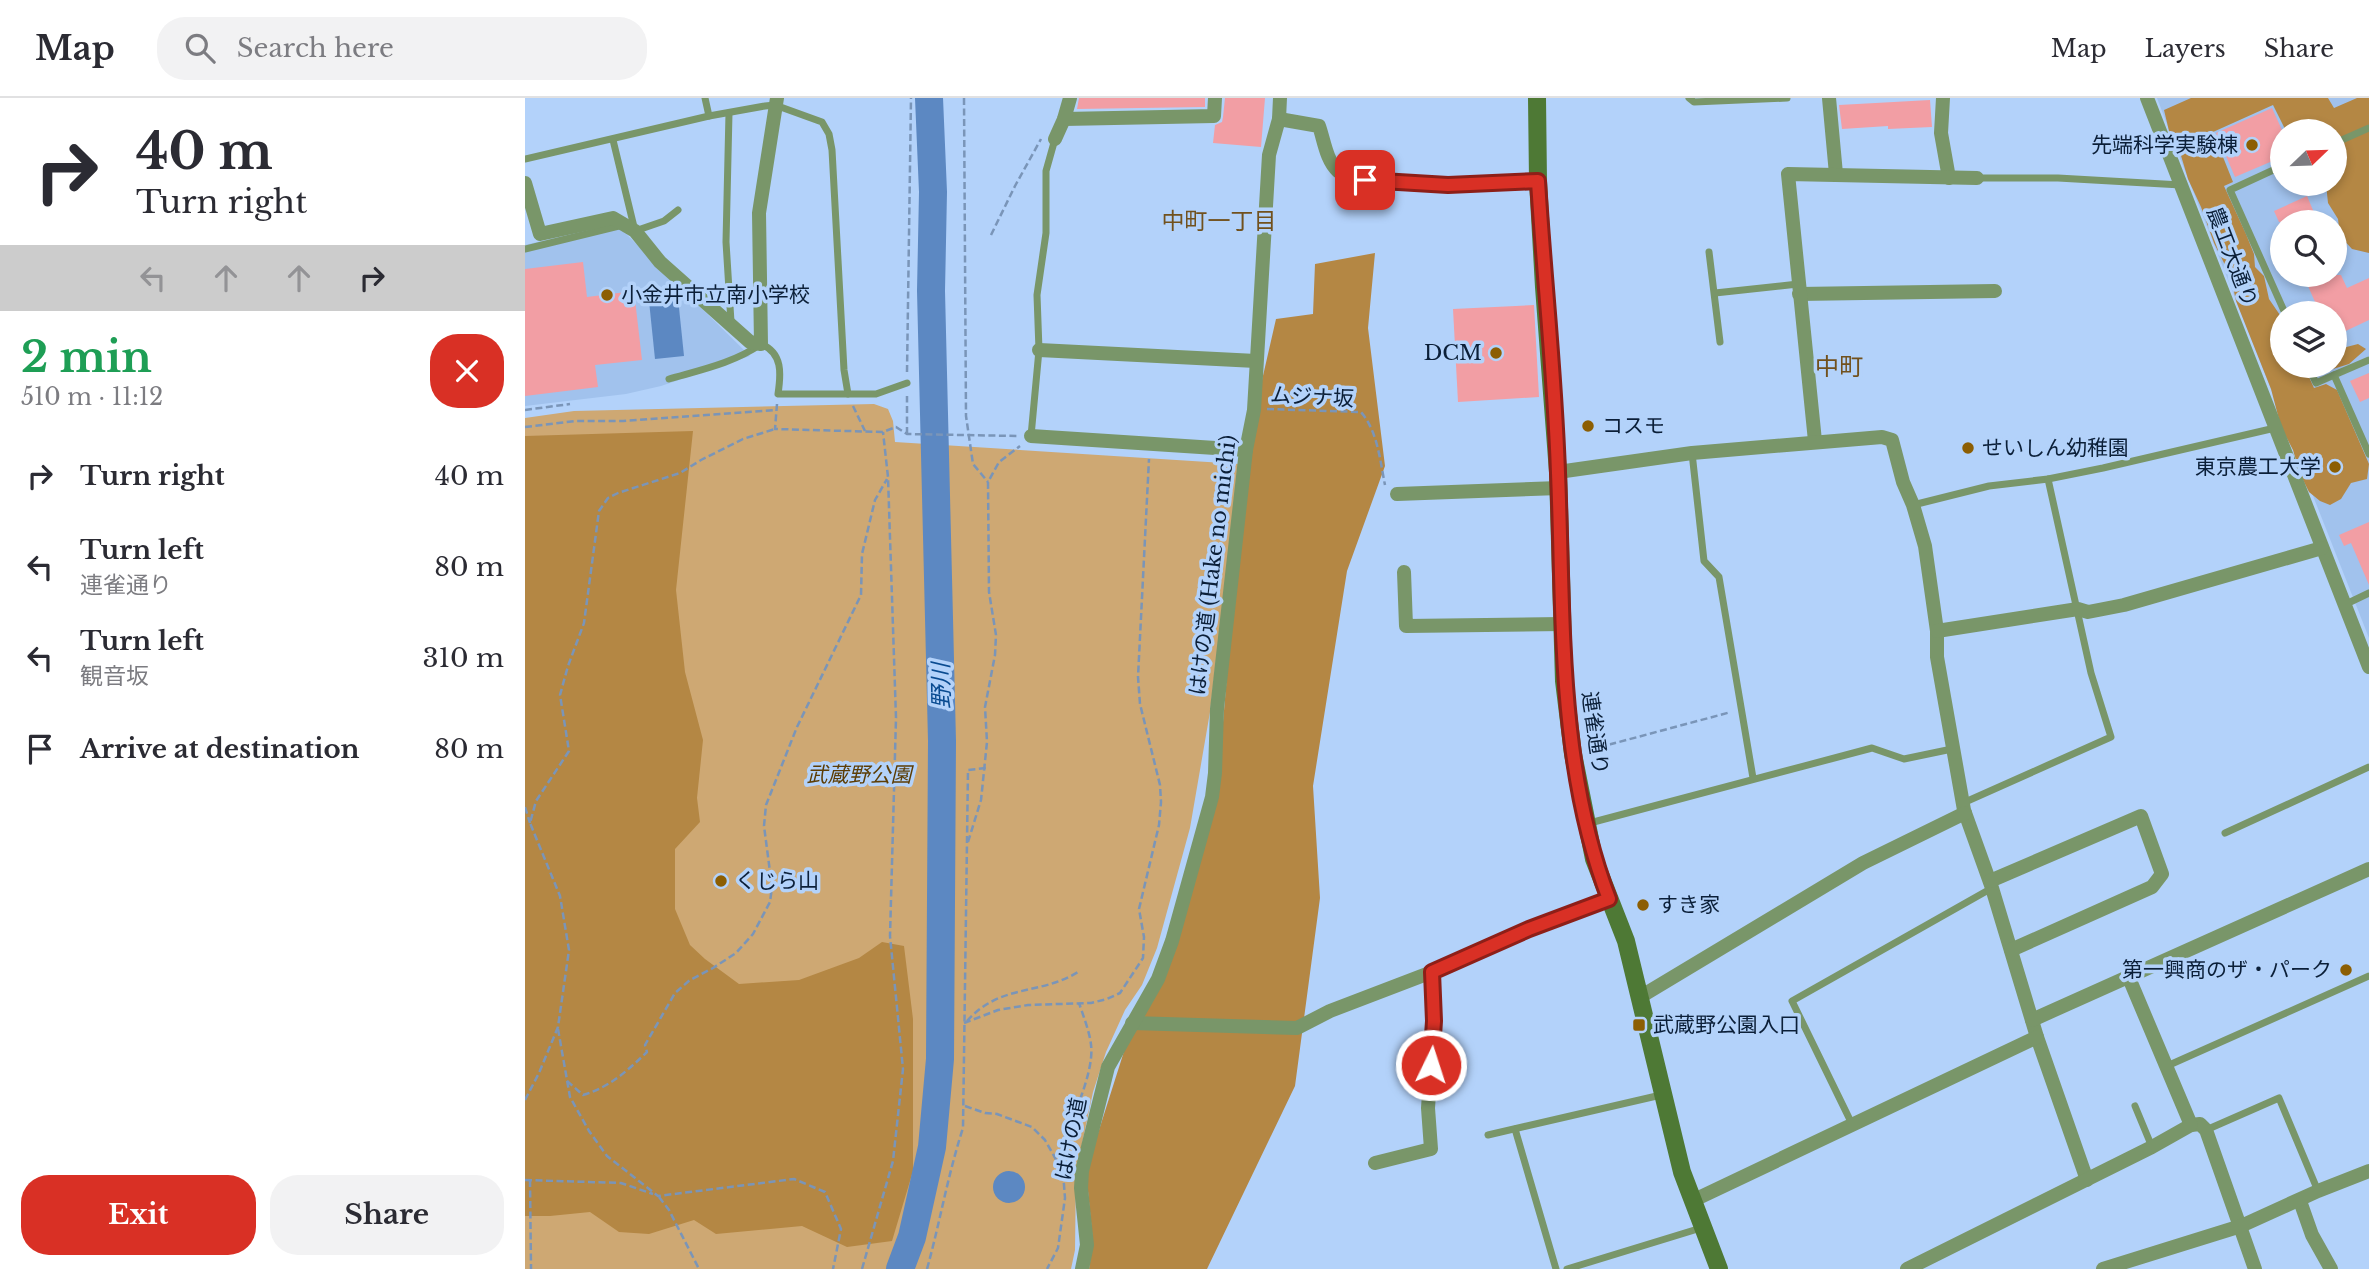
<!DOCTYPE html>
<meta charset="utf-8">
<style>
:root{--surface:#fff;--page:#f2f2f3;--text:#2b2b33;--muted:#7c7c81;--line:#e1e1e2;--accent:#d93025}
body{margin:0;font-family:"Libre Baskerville","Noto Sans JP",serif;background:var(--page);color:var(--text);height:100vh;display:flex;flex-direction:column;font-size:26px;white-space:nowrap}
*{box-sizing:border-box;margin:0}
p{font-size:23px;color:var(--muted)}
.icon{flex:none;width:38px;height:38px;fill:none;stroke:currentColor;stroke-width:2;stroke-linecap:round;stroke-linejoin:round}
.map{position:relative;flex:1;overflow:hidden}
.side{display:flex;flex-direction:column;background:var(--surface);width:525px}
.side>*{flex:none}
.banner{background:#fff;color:var(--text);overflow:hidden}
.needle{width:46px;rotate:67deg}
.tools{position:absolute;left:1745px;top:21px;display:grid;gap:14px}
.tools a{display:grid;place-items:center;width:77px;height:77px;border-radius:50%;background:var(--surface);box-shadow:0 4px 10px #0003;font-size:35px}
.pin{position:absolute;display:grid;place-items:center;width:60px;height:60px;color:#fff;margin:-30px;border-radius:14px;box-shadow:0 4px 10px #0006}
.me{position:absolute;width:77px;margin:-38px;rotate:4deg;stroke-linejoin:round;filter:drop-shadow(0 0 5px #0008)}
.turn{display:flex;align-items:center;gap:24px;height:147px;padding:0 21px;font-size:32px}
.turn .icon{width:91px;height:91px;stroke-width:2.5}
.turn b{display:block;font-size:49px;line-height:60px}
.lanes{display:flex;align-items:center;height:66px;padding:0 21px;background:#0003;justify-content:center;gap:35px;direction:ltr}
.lanes .off{opacity:.35}
.round{display:grid;place-items:center;flex:none;width:74px;height:74px;border-radius:28px;background:var(--page)}
.headline{display:flex;align-items:center;justify-content:space-between;height:119px;padding:0 21px}
h1{font-size:42px;font-weight:700;line-height:52px;color:#1e9e55}
.button{display:flex;gap:14px;margin-top:auto;padding:14px 21px}
.button a{flex:1;height:80px;border-radius:28px;background:var(--accent);color:#fff;font-size:28px;font-weight:700;line-height:80px;text-align:center}
.button a+a{background:var(--page);color:var(--text)}
ul{padding:0;list-style:none}
li{display:flex;align-items:center;gap:21px;height:91px;padding:0 21px}
li div{flex:1}
li b{display:block;font-size:26px}
li em{font-style:normal}
header{display:flex;align-items:center;gap:42px;box-sizing:border-box;height:98px;padding:0 35px;background:var(--surface);border-bottom:2px solid var(--line)}
header strong{font-size:33px}
nav{display:flex;gap:38px;margin-inline-start:auto;font-size:24px}
.search{width:490px;height:63px;background:var(--page);display:flex;align-items:center;gap:18px;box-sizing:border-box;padding:0 24px;border-radius:28px;color:var(--muted);font-size:26px}
main{display:flex;flex:1;min-height:0}
.map>svg:first-child{display:block}
.built{fill:#a1c2ed;fill-rule:evenodd}
.green{fill:#cea873}
.forest{fill:#b48744}
.water{fill:#5c88c2}
.lines{fill:none;stroke-linecap:round;stroke-linejoin:round}
.river{stroke:#5c88c2;stroke-width:28}
.building{fill:#f29ea4}
.path{stroke:#7a95b8;stroke-width:2.5;stroke-dasharray:7 3.5;stroke-linecap:butt}
.service{stroke:#799669;stroke-width:7}
.minor{stroke:#799669;stroke-width:14}
.secondary{stroke:#4e7935;stroke-width:18}
.route-casing{stroke:#8d1f18;stroke-width:18}
.route{stroke:#d93025;stroke-width:12}
.poi-dot{fill:#8c5e03;stroke:#b3d2fa;stroke-width:2.5}
.labels{text-anchor:middle;stroke-width:7;stroke-linejoin:round;paint-order:stroke}
.poi-label{font-size:21px;fill:#0b1f38;stroke:#b3d2fa;text-anchor:start}
.street-label{font-size:21px;fill:#0b1f38;stroke:#b3d2fa}
.park-label{font-size:21px;font-style:italic;fill:#5c3d05;stroke:#b3d2fa}
.neighbourhood-label{font-size:23px;fill:#71511d;stroke:#b3d2fa}
.water-label{font-size:23px;font-style:italic;fill:#094b91;stroke:#b3d2fa}
.quarter-label{font-size:24px;fill:#71511d;stroke:#b3d2fa}
</style>
<header>
<strong>Map</strong>
<div class="search"><svg class="icon" aria-label="search" viewBox="0 0 24 24"><circle cx="10" cy="10" r="6"/><path d="M15 15l6 6"/></svg>Search here</div>
<nav><a>Map</a><a>Layers</a><a>Share</a></nav>
</header>
<main>
<section class="side">
<div class="banner">
<div class="turn"><svg class="icon" aria-label="right" viewBox="0 0 24 24"><path d="M7 20v-9h11M14 6l5 5-5 5"/></svg><div><b>40 m</b>Turn right</div></div>
<div class="lanes"><svg class="icon off" aria-label="left" viewBox="0 0 24 24"><path d="M17 20v-9H6M10 6l-5 5 5 5"/></svg><svg class="icon off" aria-label="ahead" viewBox="0 0 24 24"><path d="M12 20V5M6 11l6-6 6 6"/></svg><svg class="icon off" aria-label="ahead" viewBox="0 0 24 24"><path d="M12 20V5M6 11l6-6 6 6"/></svg><svg class="icon" aria-label="right" viewBox="0 0 24 24"><path d="M7 20v-9h11M14 6l5 5-5 5"/></svg></div>
</div>
<div class="headline"><div><h1>2 min</h1><p>510 m · 11:12</p></div><a class="round" style="background:#d93025;color:#fff"><svg class="icon" aria-label="close" viewBox="0 0 24 24"><path d="M6 6l12 12M18 6L6 18"/></svg></a></div>
<ul>
<li><svg class="icon" aria-label="right" viewBox="0 0 24 24"><path d="M7 20v-9h11M14 6l5 5-5 5"/></svg><div><b>Turn right</b></div><em>40 m</em></li>
<li><svg class="icon" aria-label="left" viewBox="0 0 24 24"><path d="M17 20v-9H6M10 6l-5 5 5 5"/></svg><div><b>Turn left</b><p>連雀通り</p></div><em>80 m</em></li>
<li><svg class="icon" aria-label="left" viewBox="0 0 24 24"><path d="M17 20v-9H6M10 6l-5 5 5 5"/></svg><div><b>Turn left</b><p>観音坂</p></div><em>310 m</em></li>
<li><svg class="icon" aria-label="arrive" viewBox="0 0 24 24"><path d="M6 21V4h12l-3 4 3 4H6"/></svg><div><b>Arrive at destination</b></div><em>80 m</em></li>
</ul>
<div class="button"><a>Exit</a><a>Share</a></div>
</section>
<div class="map">
<svg width="1844" height="1171" viewBox="0 0 1844 1171">
<rect width="100%" height="100%" fill="#b3d2fa"/>
<g class="built">
<path d="M1632,0H1844V540L1653,55ZM1757,33H1810V86H1757ZM1757,124H1810V177H1757ZM1757,215H1810V268H1757Z"/>
<path d="M90,125L225,258L136,288L101,296L0,308V147Z"/>
</g>
<path class="green" d="M349,306L363,311L368,323L370,344L714,366L685,614L665,730L632,850L617,887L600,912L581,954L568,994L551,1074L550,1152L546,1171H0V320L49,313Z"/>
<g class="forest">
<path d="M1666,0H1803L1809,10L1832,0H1844V155L1827,151L1815,138L1813,121L1803,105L1801,86H1810V33H1761L1748,7L1688,34L1708,84L1699,88L1721,136L1729,156L1730,169L1739,178L1744,201L1757,220V268H1779L1789,290L1801,286L1812,292L1844,366L1842,381L1826,385L1816,401L1805,407L1795,403L1784,394L1775,376L1768,352L1756,329L1746,291L1711,203L1706,179L1689,145L1676,109L1663,81L1654,51L1644,33L1639,12Z"/>
<path d="M850,155L843,230L860,368L822,473L788,688L795,800L770,988L682,1171H564L568,1144L561,1073L602,944L642,875L693,683L708,507L732,304L751,221L788,216L790,166Z"/>
<path d="M1833,246L1841,251L1824,266L1808,271L1801,268L1794,270L1792,268H1810V252Z"/>
<path d="M168,333L151,492L160,574L178,642L172,700L175,724L150,751V811L165,847L180,861L214,886L274,882L334,860L357,844L379,848L388,921V1073L367,1143L322,1149L277,1128L191,1136L169,1122L124,1136L94,1134L65,1114L25,1118H0V338Z"/>
</g>
<g class="water">
<path d="M153,200L159,258L130,261L124,203Z"/>
<circle cx="484" cy="1089" r="16"/>
</g>
<g class="lines">
<path class="river" d="M375,1171L387,1139L407,1049L415,961L417,643L406,193L408,94L404,0"/>
</g>
<g class="building">
<path d="M554,0H680V9L552,11Z"/>
<path d="M700,0H740L736,49L688,45L690,27L697,24L698,19Z"/>
<path d="M1405,2L1407,29L1363,31V28L1317,31L1314,7Z"/>
<path d="M1747,10L1757,32V59L1710,79L1691,35Z"/>
<path d="M1782,98L1793,124H1754L1749,113Z"/>
<path d="M58,164L62,199L109,193L117,262L70,267L73,289L0,298V171Z"/>
<path d="M1778,177H1816L1822,190L1844,180V222L1810,238V215H1795Z"/>
<path d="M1009,207L1014,299L933,304L928,211Z"/>
<path d="M1844,275V300L1835,304L1825,283Z"/>
<path d="M1844,424V487L1826,445L1819,448L1814,437Z"/>
</g>
<g class="lines">
<g class="path">
<path d="M439,0L441,318L448,366L463,384"/>
<path d="M466,137L490,88L516,41"/>
<path d="M382,274L386,0"/>
<path d="M252,306L250,331L358,334L371,329L382,336L493,338"/>
<path d="M328,308L340,333"/>
<path d="M742,311L836,314C853,334 855,363 860,387"/>
<path d="M0,312L45,306"/>
<path d="M0,329L51,323H98L251,312"/>
<path d="M382,336V298"/>
<path d="M1064,652L1206,614"/>
<path d="M0,709L5,725"/>
<path d="M443,744L456,702L462,644L460,609L470,557L471,537L464,494L463,384L474,364L495,348"/>
<path d="M442,923C476,885 514,898 553,874"/>
<path d="M439,925L473,912L503,907L566,905L582,901L595,895L618,860L619,839L614,811L634,727L636,704L635,687L615,606L613,579L624,361"/>
<path d="M33,931L45,999L64,1033L82,1058L133,1098L269,1081L300,1094L316,1131L308,1171"/>
<path d="M42,983L58,997C85,989 102,973 122,954L120,947L150,895L165,882L188,870L211,855L228,836L245,804L247,789L239,728L241,707L272,629L336,497L337,456L350,402L362,381"/>
<path d="M0,1002L14,975L33,929L44,852L35,798L5,725L11,703L44,653L35,597L43,568L59,525L74,413L83,400L93,395L155,375L176,362L218,341L250,331"/>
<path d="M440,1008L460,1015L472,1016L507,1029L520,1042L538,1074L540,1100L533,1150L522,1171"/>
<path d="M530,1059C542,1033 570,976 566,947C565,935 558,917 554,905"/>
<path d="M0,1082L96,1085L128,1096"/>
<path d="M5,1082L6,1171"/>
<path d="M134,1099L144,1112L174,1171"/>
<path d="M337,1171L368,1063L378,971L365,838L371,620L363,379L358,334"/>
<path d="M402,1171C415,1124 423,1076 438,1030L443,672L461,670"/>
</g>
<g class="service">
<path d="M180,0L184,18"/>
<path d="M1164,0L1169,4L1262,0"/>
<path d="M204,15L201,144L206,224"/>
<path d="M88,42L110,133L139,123L153,112"/>
<path d="M1810,45L1844,30"/>
<path d="M0,61L184,18L240,8L250,7L297,24L304,36L307,52L319,272L323,296"/>
<path d="M1757,68L1705,92L1760,215"/>
<path d="M1452,80H1533L1656,87"/>
<path d="M0,151L98,127"/>
<path d="M1184,154L1195,244"/>
<path d="M1190,195L1273,186"/>
<path d="M1844,262L1809,277L1844,356"/>
<path d="M1783,268L1791,285L1809,277"/>
<path d="M144,281C175,272 209,265 236,246C258,255 256,276 253,296H351L382,285"/>
<path d="M506,338L514,252L512,197L521,135V73L530,41"/>
<path d="M1167,355L1179,463L1194,479L1228,680"/>
<path d="M1388,407L1464,388L1523,381L1578,370L1750,330"/>
<path d="M1819,507L1844,495"/>
<path d="M1438,705L1586,639L1566,575L1523,381"/>
<path d="M1061,726L1347,650L1379,661L1427,651"/>
<path d="M1700,735L1844,669"/>
<path d="M1642,968L1844,878"/>
<path d="M1610,1008L1627,1049"/>
<path d="M1327,1026L1267,903L1467,790"/>
<path d="M990,1031L1031,1171"/>
<path d="M1681,1032L1754,1000L1793,1093"/>
<path d="M963,1037L1136,997"/>
<path d="M1042,1171L1176,1130"/>
</g>
<g class="minor">
<path d="M1304,0L1311,76"/>
<path d="M1418,0L1416,35L1424,80"/>
<path d="M1622,0L1844,569"/>
<path d="M539,21L689,18L690,0"/>
<path d="M754,21L794,28C799,42 801,62 813,73C835,93 979,85 1013,83"/>
<path d="M530,41L539,21L545,0"/>
<path d="M0,85L15,136L88,120L110,133L135,164L225,244L236,246L234,115L252,0"/>
<path d="M1274,196L1470,193"/>
<path d="M514,252L731,263"/>
<path d="M506,338L721,352"/>
<path d="M1290,343L1263,76L1452,80"/>
<path d="M1033,374L1167,355L1357,339L1367,342L1378,384L1388,407L1400,448L1412,533V559L1439,712L1467,790L1512,939L1562,1082"/>
<path d="M872,396L1034,390"/>
<path d="M879,474L881,528L1037,526"/>
<path d="M1412,533L1553,511L1563,514L1599,507L1797,450"/>
<path d="M1465,783L1616,718L1637,776L1627,789L1486,852"/>
<path d="M1604,880L1666,1027L1675,1026L1681,1032L1730,1171"/>
<path d="M1115,899L1338,765L1440,715"/>
<path d="M1507,922L1844,771"/>
<path d="M607,925L772,930L805,913L907,874L1004,831L1084,801"/>
<path d="M850,1065L906,1051L903,1010L909,923L907,874"/>
<path d="M1167,1103L1512,939"/>
<path d="M1775,1103L1787,1137L1806,1171"/>
<path d="M557,1171L562,1147L556,1090L557,1073L583,969L633,881L647,843L687,699L690,675L692,611L721,352L729,312L744,57L754,21L755,0"/>
<path d="M1382,1171L1627,1049L1666,1027"/>
<path d="M1578,1171L1716,1128L1793,1093L1844,1073"/>
</g>
<path class="secondary" d="M1012,0L1013,83L1019,189L1033,374L1039,583L1048,656L1069,761L1101,843L1157,1074L1194,1171"/>
</g>
<g class="lines">
<defs>
<path id="route" d="M840,82L923,87L1013,83C1019,181 1030,278 1033,375C1039,518 1032,666 1084,801L1004,831L907,874L909,923L906,967"/>
</defs>
<use href="#route" class="route-casing"/>
<use href="#route" class="route"/>
</g>
<g class="poi-dot">
<circle cx="1727" cy="47" r="7"/>
<circle cx="82" cy="197" r="7"/>
<circle cx="971" cy="255" r="7"/>
<circle cx="1063" cy="328" r="7"/>
<circle cx="1443" cy="350" r="7"/>
<circle cx="1810" cy="369" r="7"/>
<circle cx="196" cy="783" r="7"/>
<circle cx="1118" cy="807" r="7"/>
<circle cx="1821" cy="872" r="7"/>
<rect x="1107" y="920" width="14" height="14" rx="3.5"/>
</g>
<g class="labels">
<g class="poi-label">
<text x="1713" y="54" text-anchor="end">先端科学実験棟</text>
<text x="96" y="204">小金井市立南小学校</text>
<text x="957" y="262" text-anchor="end">DCM</text>
<text x="1077" y="335">コスモ</text>
<text x="1457" y="357">せいしん幼稚園</text>
<text x="1796" y="376" text-anchor="end">東京農工大学</text>
<text x="210" y="790">くじら山</text>
<text x="1132" y="814">すき家</text>
<text x="1807" y="879" text-anchor="end">第一興商のザ・パーク</text>
<text x="1128" y="934">武蔵野公園入口</text>
</g>
<g class="street-label">
<text transform="translate(1707 159) rotate(69)" y="7">農工大通り</text>
<text transform="translate(787 299) rotate(3)" y="7">ムジナ坂</text>
<text transform="translate(688 467) rotate(-83)" y="7">はけの道 (Hake no michi)</text>
<text transform="translate(1070 635) rotate(82)" y="7">連雀通り</text>
<text transform="translate(546 1041) rotate(-79)" y="7">はけの道</text>
</g>
<g class="park-label">
<text x="334" y="684">武蔵野公園</text>
</g>
<g class="neighbourhood-label">
<text x="694" y="131">中町一丁目</text>
</g>
<g class="water-label">
<text transform="translate(416 588) rotate(-91)" y="8">野川</text>
</g>
<g class="quarter-label">
<text x="1314" y="277">中町</text>
</g>
</g>
</svg>
<div class="tools">
<a><svg class="needle" viewBox="-14 -14 28 28"><path d="M0-13l5 13h-10z" fill="#e53935"/><path d="M0 13l5-13h-10z" fill="#7c7c81"/></svg></a>
<a><svg class="icon" aria-label="search" viewBox="0 0 24 24"><circle cx="10" cy="10" r="6"/><path d="M15 15l6 6"/></svg></a>
<a><svg class="icon" aria-label="layers" viewBox="0 0 24 24"><path d="M12 4l9 5-9 5-9-5zM3 14l9 5 9-5"/></svg></a>
</div>
<div class="pin" style="left:840px;top:82px;background:#d93025"><svg class="icon" aria-label="arrive" viewBox="0 0 24 24"><path d="M6 21V4h12l-3 4 3 4H6"/></svg></div>
<svg class="me" style="left:906px;top:967px" viewBox="-20 -20 40 40"><circle r="17" fill="#d93025" stroke="#fff" stroke-width="3"/><path d="M0-11L8 9 0 5-8 9z" fill="#fff"/></svg>
</div>
</main>
